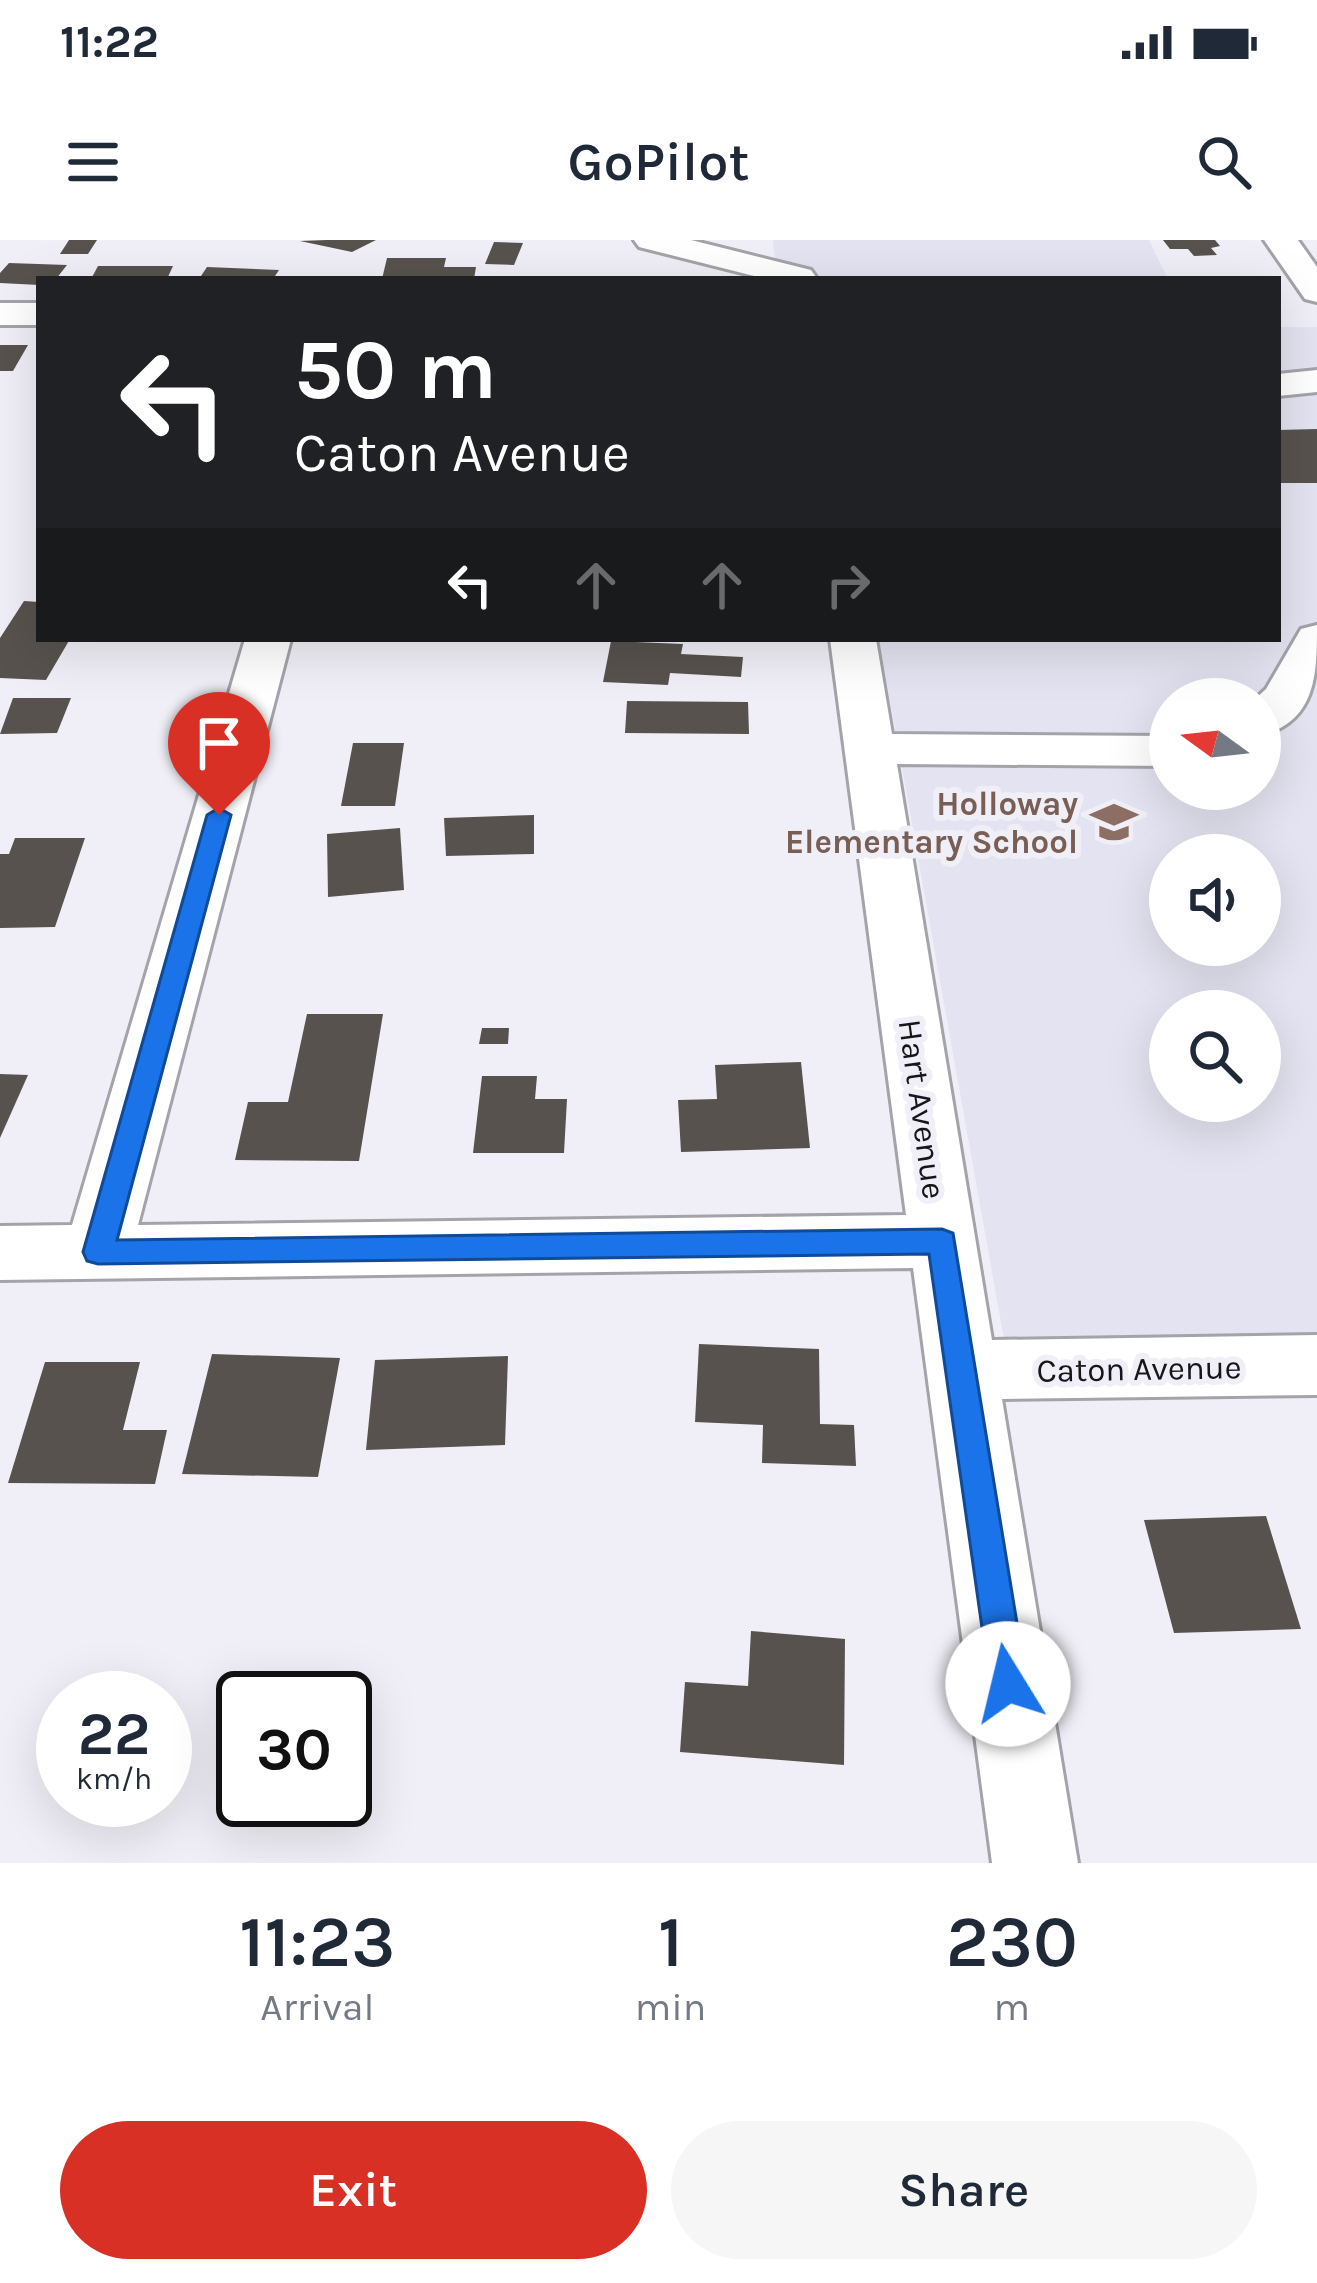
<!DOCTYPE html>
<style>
:root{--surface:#fff;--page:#f6f6f7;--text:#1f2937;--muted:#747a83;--accent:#d93025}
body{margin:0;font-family:Karla,sans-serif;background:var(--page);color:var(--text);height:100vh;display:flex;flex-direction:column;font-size:45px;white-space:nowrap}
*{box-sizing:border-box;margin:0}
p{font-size:39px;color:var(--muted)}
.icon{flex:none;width:66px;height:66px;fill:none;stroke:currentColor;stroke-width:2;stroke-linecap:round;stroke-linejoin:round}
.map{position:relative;height:1623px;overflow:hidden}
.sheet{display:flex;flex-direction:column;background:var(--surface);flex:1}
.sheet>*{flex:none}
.hud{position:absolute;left:36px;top:36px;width:1245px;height:366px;border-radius:0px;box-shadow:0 12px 48px #0002;background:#202124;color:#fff;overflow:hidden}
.needle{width:78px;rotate:285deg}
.buttons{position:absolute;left:1149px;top:438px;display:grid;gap:24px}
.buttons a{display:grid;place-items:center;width:132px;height:132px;border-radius:50%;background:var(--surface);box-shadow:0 12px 48px #0002;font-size:60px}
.speed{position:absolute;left:36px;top:1431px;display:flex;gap:24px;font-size:60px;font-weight:700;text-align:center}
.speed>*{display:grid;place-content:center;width:156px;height:156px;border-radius:50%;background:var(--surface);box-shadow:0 12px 48px #0002;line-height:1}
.speed small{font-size:30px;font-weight:400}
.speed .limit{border:6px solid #111;border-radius:18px;background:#fff;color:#111}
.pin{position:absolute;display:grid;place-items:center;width:102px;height:102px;color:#fff;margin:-123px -51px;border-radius:50% 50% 50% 0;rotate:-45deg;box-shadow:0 0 12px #0007}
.pin .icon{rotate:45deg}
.me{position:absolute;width:132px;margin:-66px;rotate:351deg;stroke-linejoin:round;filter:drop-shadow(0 0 9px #0008)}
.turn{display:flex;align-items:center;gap:42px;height:252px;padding:0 60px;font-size:54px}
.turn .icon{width:156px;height:156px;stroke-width:2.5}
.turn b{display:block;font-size:84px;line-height:102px}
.lanes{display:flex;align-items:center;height:114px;padding:0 60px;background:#0003;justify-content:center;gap:60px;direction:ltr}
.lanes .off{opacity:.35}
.eta{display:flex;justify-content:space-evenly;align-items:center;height:204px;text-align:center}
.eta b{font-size:72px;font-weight:600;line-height:84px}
.action{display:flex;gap:24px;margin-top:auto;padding:24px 60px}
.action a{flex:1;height:138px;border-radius:72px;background:var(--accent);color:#fff;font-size:48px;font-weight:600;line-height:138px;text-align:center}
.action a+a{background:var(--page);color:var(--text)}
.status{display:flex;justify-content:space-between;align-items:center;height:84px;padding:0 60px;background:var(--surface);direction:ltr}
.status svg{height:33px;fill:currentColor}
header{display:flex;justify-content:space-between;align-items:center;height:156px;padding:0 60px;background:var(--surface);font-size:54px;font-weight:600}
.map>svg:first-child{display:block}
.built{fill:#e3e3f1;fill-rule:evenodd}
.building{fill:#57524e}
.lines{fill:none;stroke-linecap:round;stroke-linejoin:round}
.minor-casing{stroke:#a3a3a9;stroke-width:6}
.minor{fill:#fff;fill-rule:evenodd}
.route{fill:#1a73e8;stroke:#114b97;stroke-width:3}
.labels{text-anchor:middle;stroke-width:12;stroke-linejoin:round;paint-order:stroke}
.education-label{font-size:33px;font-weight:bold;fill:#785e54;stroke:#f0eff7;text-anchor:end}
.street-label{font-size:33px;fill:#161619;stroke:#f0eff7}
</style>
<div class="status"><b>11:22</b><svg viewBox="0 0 49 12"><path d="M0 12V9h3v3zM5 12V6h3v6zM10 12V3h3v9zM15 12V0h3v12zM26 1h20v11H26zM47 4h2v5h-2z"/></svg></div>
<header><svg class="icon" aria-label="menu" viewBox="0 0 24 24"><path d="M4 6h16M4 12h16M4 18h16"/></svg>GoPilot<svg class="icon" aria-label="search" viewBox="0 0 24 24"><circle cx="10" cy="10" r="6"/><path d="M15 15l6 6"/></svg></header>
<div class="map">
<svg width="1317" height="1623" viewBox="0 0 1317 1623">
<rect width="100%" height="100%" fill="#f0eff7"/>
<g class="built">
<path d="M773,0H1149L1168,39H777Z"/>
<path d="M1278,87H1317V1095L1004,1099L879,399H1278ZM1170,459H1260V549H1170ZM1170,615H1260V705H1170ZM1170,771H1260V861H1170Z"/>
</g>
<g class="building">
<path d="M69,0H97L88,14H60Z"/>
<path d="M326,0H376L352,12L300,1Z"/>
<path d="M1163,0H1215L1220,6L1211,8L1217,15L1194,16L1188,9H1170Z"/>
<path d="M494,2L523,3L514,25L485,24Z"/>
<path d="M387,18H446L444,27H476L474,39H382Z"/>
<path d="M9,23L67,25L56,39H39V45L0,43V33Z"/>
<path d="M98,26H173L167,39H91Z"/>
<path d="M207,27L279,30L273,39H199Z"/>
<path d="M0,105H28L13,131H0Z"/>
<path d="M1317,189V243H1278V190Z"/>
<path d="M24,361L39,362V399H70L46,440L0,438V398Z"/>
<path d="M611,401L683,404L681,414L743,417L741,437L670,433L668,445L603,442Z"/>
<path d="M13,458H71L57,493L0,494Z"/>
<path d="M627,461L748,462L749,494L625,493Z"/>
<path d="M353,503H404L395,566H341Z"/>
<path d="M534,575V614L446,616L444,578Z"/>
<path d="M400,588L404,650L328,657L327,594Z"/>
<path d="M15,598H85L55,687L0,688V614H9Z"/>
<path d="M307,774H383L359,921L235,920L248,862H288Z"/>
<path d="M482,788H509L508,804H479Z"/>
<path d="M801,822L810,908L681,912L678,860L717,859L715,825Z"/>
<path d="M0,834L28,835L0,898Z"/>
<path d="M482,836H537L535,859H567L564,913H473Z"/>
<path d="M699,1104L819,1109L820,1184L854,1185L856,1226L762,1223L763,1185L695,1182Z"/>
<path d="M212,1114L340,1118L318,1237L182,1234Z"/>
<path d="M508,1116L505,1205L366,1210L375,1120Z"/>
<path d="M45,1122H140L123,1190H167L155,1244L8,1243Z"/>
<path d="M1266,1276L1301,1389L1174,1393L1144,1280Z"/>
<path d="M751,1391L845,1399L844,1525L680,1512L685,1442L748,1446Z"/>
<path d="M241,1545L243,1560H282L279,1578L234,1575Z"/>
</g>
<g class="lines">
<defs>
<g id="minor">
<path d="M634,0H691L811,30L816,37L766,39L639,7Z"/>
<path d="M1264,0H1298L1317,27V62L1305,59Z"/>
<rect x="0" y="63" width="39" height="22"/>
<path d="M1317,130V152L1278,156V134Z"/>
<path d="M1317,385C1317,434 1317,481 1260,496V459H1255L1266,449L1301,389Z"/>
<path d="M245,399H291L138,985L906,975L830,399H876L892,494L1170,496V526L897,524L992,1100L1317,1095V1155L1002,1159L1078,1623H992L913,1028L0,1040V986L72,985Z"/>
</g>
</defs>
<use href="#minor" class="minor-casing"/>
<use href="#minor" class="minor"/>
</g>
<path class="route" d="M219,568L231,575L117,1000L942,989L953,993L1027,1444L1021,1457L1008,1462L995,1457L990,1444L929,1014L98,1024L87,1021L83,1012L207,575Z"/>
<defs>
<symbol id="school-bare" viewBox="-9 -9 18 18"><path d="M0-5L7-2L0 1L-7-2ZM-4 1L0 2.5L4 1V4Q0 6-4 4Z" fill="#8d6e63" stroke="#f0eff7" stroke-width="2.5" paint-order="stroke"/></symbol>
</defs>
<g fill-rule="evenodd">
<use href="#school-bare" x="1081" y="549" width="66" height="66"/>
</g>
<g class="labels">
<g class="education-label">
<text x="1078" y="575">Holloway<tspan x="1078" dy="38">Elementary School</tspan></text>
</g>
<g class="street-label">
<text transform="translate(923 869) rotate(82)" y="12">Hart Avenue</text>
<text transform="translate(1139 1128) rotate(-1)" y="12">Caton Avenue</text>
</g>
</g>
</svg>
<div class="buttons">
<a><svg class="needle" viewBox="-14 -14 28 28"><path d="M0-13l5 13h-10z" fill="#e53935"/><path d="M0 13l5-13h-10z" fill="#747a83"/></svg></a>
<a><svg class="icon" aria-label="sound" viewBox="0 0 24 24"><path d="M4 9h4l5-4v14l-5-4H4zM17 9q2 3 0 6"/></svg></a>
<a><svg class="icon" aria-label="search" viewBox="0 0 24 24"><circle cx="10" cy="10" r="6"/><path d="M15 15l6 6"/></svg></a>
</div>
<div class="speed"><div>22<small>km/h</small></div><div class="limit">30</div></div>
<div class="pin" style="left:219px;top:575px;background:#d93025"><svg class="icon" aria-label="arrive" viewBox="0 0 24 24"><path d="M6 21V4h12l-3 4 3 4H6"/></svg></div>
<svg class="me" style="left:1008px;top:1444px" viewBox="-20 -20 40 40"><circle r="19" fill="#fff"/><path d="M0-13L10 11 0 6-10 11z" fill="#1a73e8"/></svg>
<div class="hud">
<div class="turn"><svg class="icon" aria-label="left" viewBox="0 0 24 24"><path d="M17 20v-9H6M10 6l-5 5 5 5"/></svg><div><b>50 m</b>Caton Avenue</div></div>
<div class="lanes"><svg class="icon" aria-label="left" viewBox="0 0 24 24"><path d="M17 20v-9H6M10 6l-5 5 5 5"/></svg><svg class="icon off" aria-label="ahead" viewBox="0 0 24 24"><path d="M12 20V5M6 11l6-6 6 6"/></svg><svg class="icon off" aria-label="ahead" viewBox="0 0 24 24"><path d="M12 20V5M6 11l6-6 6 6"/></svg><svg class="icon off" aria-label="right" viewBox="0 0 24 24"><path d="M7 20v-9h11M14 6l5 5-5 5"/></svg></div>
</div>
</div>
<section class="sheet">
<div class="eta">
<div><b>11:23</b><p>Arrival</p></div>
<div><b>1</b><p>min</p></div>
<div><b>230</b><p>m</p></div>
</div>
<div class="action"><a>Exit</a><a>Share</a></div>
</section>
